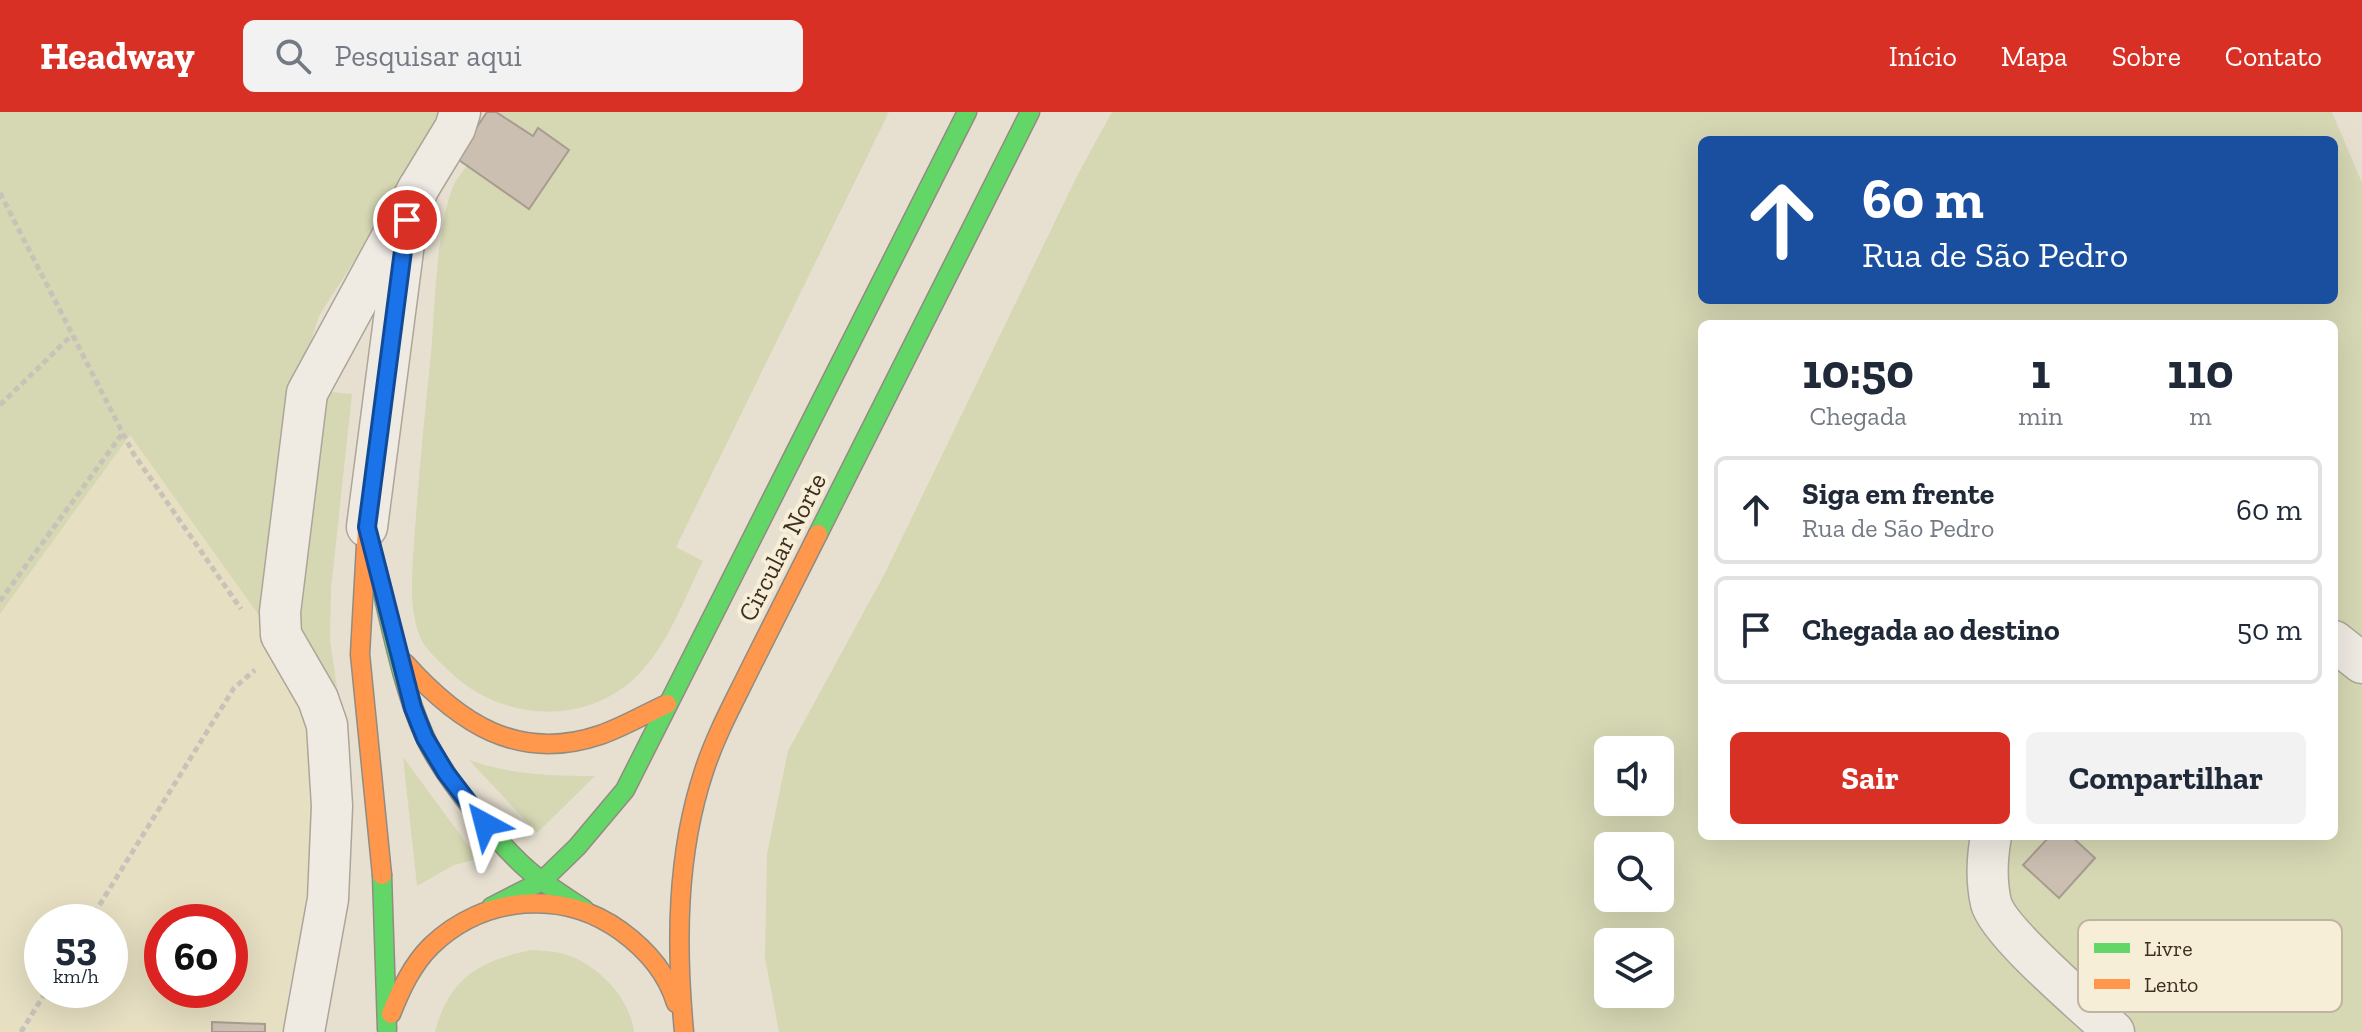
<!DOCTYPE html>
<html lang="pt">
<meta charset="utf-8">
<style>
:root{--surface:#fff;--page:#f2f2f3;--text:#1f2937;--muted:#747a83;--line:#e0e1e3;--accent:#d93025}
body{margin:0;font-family:"Zilla Slab",serif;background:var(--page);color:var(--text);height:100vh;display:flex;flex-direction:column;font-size:30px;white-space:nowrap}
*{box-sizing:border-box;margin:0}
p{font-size:26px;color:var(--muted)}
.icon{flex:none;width:44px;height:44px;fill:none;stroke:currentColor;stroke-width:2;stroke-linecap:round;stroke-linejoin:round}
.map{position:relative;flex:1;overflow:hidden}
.panel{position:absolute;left:1698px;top:208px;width:640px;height:520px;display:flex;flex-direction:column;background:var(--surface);border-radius:12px;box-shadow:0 8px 32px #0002}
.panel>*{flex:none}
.top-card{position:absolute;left:1698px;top:24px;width:640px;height:168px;border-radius:12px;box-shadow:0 8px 32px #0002;background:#1a4fa0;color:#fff;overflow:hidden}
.controls{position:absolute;left:1594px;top:624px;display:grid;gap:16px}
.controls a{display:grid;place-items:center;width:80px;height:80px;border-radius:12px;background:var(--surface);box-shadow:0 8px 32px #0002;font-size:40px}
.speed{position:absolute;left:24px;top:792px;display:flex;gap:16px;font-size:40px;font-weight:700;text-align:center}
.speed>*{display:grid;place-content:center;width:104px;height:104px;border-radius:50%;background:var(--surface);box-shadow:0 8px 32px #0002;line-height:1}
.speed small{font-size:20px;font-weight:400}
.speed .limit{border:12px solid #d22;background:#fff;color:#111}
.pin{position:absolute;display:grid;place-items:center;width:68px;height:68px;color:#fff;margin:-34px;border:4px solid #fff;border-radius:50%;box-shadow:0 2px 8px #0007}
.me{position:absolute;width:88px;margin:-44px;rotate:322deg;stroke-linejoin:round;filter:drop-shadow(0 0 6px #0008)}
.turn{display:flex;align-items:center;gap:28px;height:168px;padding:0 32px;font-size:36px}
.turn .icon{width:104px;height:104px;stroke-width:2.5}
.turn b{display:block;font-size:56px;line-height:68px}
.eta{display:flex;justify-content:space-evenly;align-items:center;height:136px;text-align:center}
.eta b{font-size:48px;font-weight:800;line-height:56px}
.action{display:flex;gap:16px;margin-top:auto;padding:16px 32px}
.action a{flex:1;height:92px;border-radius:12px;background:var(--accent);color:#fff;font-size:32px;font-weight:800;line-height:92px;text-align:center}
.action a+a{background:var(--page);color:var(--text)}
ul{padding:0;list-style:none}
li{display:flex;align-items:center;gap:24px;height:108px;margin:0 16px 12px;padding:0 16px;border:4px solid var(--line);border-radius:12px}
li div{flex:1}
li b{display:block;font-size:30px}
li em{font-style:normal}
header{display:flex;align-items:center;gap:48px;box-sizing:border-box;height:112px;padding:0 40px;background:var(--accent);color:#fff}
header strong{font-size:38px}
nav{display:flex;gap:44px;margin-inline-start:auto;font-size:28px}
.search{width:560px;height:72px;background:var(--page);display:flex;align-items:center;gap:20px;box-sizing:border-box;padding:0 28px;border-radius:12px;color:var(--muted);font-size:30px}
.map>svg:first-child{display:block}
.farmland{fill:#e6dfc2;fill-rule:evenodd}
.green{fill:#d6d7b3;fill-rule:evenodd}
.building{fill:#cbbfb2;stroke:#a89c90;stroke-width:2}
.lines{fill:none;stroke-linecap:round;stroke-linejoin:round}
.street-casing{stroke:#ada599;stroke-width:43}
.fast-casing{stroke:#928b80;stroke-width:21}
.slow-casing{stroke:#928b80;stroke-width:21}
.path{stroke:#c8c2b9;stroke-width:5;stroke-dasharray:6 4;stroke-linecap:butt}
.street{stroke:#efebe3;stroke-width:40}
.fast{stroke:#63d668;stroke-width:18}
.slow{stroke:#ff974d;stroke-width:18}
.route-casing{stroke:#114b97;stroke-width:20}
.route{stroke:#1a73e8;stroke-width:14}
.labels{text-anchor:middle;stroke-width:8;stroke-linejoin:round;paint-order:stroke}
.street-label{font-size:26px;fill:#3d2e20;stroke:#f7eed8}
.key{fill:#f7eed8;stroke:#bfb4a1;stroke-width:2}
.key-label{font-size:22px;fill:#3d2e20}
</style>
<header>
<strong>Headway</strong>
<div class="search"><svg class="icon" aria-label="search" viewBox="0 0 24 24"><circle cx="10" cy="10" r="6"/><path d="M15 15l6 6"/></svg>Pesquisar aqui</div>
<nav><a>Início</a><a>Mapa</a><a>Sobre</a><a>Contato</a></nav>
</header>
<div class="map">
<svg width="2362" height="920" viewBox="0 0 2362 920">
<rect width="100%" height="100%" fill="#e7e0d1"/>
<path class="farmland" d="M130,323L263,509L309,602L319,744L287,886V920H0V502ZM42,810H110V878H42ZM162,810H230V878H162Z"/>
<g class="green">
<path d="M0,0H443L402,74L319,204L289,298L263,509L130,323L0,502Z"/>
<path d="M496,0H889L676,435L703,449C684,487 668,533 637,564C584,616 498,609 447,557C438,548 425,537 420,525C407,492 413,452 415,417C419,359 425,300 431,242C435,195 436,123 451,80C454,70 461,62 467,54L529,96L569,38L539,17L533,24Z"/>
<path d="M1112,0H2332L2362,71V920H779L765,846L767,742L788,639L885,461L1077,64ZM1702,28H2334V188H1702ZM1702,212H2334V724H1702ZM1608,638H1660V690H1608ZM1608,734H1660V786H1608ZM1608,830H1660V882H1608Z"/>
<path d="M321,279L352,282L331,477L330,527L339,591L297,523Z"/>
<path d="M403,645L478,747L454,753L417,774Z"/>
<path d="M469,648C513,663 549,664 595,664L537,721Z"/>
<path d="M532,838C542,839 554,839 564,842C597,852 630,885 634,920H435C449,866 480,848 532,838Z"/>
</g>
<g class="building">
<path d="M487,0H496L533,24L538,16L569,38L529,97L456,46Z"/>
<path d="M2050,724H2071L2095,746L2059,786L2023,753Z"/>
<path d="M212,910L265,912V920H212Z"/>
</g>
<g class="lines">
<defs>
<g id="street">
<path d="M367,415L407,108L418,77L455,16L460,0"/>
<path d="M2334,529L2362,551"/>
<path d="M1991,724C1987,746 1986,769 1991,791C1999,821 2088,895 2114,920"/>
<path d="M304,920L328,787L332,694L327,613L318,587L281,523L280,500L307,281L418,77"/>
</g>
<g id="fast">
<path d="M818,422L1030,0"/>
<path d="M377,457C391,512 401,571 424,623C441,662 504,741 538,766C553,777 569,787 584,797"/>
<path d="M382,763L387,917"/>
<path d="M491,795L542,769L577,735L625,678L967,0"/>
</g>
<g id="slow">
<path d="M367,415L360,542L382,763"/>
<path d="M405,551C458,610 517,651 600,623C623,615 645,602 667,592"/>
<path d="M391,902C401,877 412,853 431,834C484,783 563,777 621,819C647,838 667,861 676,891"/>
<path d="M684,920C676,833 676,743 704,659C716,622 735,588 752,553C774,509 796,465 818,422"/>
</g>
</defs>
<use href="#street" class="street-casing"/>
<use href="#fast" class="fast-casing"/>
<use href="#slow" class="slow-casing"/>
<g class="path">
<path d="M0,81L133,341L241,497"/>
<path d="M0,293L72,223"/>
<path d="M0,489L122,322"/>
<path d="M89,810L234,576L255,558"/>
<path d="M21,920L47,878"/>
</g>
<use href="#street" class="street"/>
<use href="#fast" class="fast"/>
<use href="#slow" class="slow"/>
</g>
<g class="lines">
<defs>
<path id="route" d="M407,108L367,415L413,596L425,626L446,661L485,712"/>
</defs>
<use href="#route" class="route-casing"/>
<use href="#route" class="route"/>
</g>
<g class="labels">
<g class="street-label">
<text transform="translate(782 435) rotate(-63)" y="9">Circular Norte</text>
</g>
</g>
<rect x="2078" y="808" width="264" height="92" rx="12" class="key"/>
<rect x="2094" y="831" width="36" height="10" fill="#63d668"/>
<rect x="2094" y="867" width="36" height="10" fill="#ff974d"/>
<g class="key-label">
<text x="2144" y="844">Livre</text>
<text x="2144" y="880">Lento</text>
</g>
</svg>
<div class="controls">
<a><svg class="icon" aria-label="sound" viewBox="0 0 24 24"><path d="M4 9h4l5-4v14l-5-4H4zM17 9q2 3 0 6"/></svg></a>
<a><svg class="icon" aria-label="search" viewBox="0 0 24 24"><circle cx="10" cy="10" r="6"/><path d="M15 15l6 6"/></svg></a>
<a><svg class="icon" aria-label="layers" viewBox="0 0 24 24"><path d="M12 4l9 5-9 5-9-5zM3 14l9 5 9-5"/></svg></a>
</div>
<div class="speed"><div>53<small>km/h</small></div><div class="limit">60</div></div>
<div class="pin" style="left:407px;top:108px;background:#d93025"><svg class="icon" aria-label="arrive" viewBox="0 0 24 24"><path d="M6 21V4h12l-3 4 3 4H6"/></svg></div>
<svg class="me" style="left:485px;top:712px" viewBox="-20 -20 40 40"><path d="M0-17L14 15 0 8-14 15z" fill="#1a73e8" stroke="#fff" stroke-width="4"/></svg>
<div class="top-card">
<div class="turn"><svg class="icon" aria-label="ahead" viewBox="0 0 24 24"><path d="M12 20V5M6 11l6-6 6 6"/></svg><div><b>60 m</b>Rua de São Pedro</div></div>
</div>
<section class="panel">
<div class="eta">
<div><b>10:50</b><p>Chegada</p></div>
<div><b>1</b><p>min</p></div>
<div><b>110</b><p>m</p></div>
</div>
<ul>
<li><svg class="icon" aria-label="ahead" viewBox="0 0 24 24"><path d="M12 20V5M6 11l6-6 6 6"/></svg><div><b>Siga em frente</b><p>Rua de São Pedro</p></div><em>60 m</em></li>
<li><svg class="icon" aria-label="arrive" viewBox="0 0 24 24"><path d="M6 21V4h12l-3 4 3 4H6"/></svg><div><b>Chegada ao destino</b></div><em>50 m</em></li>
</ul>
<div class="action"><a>Sair</a><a>Compartilhar</a></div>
</section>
</div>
